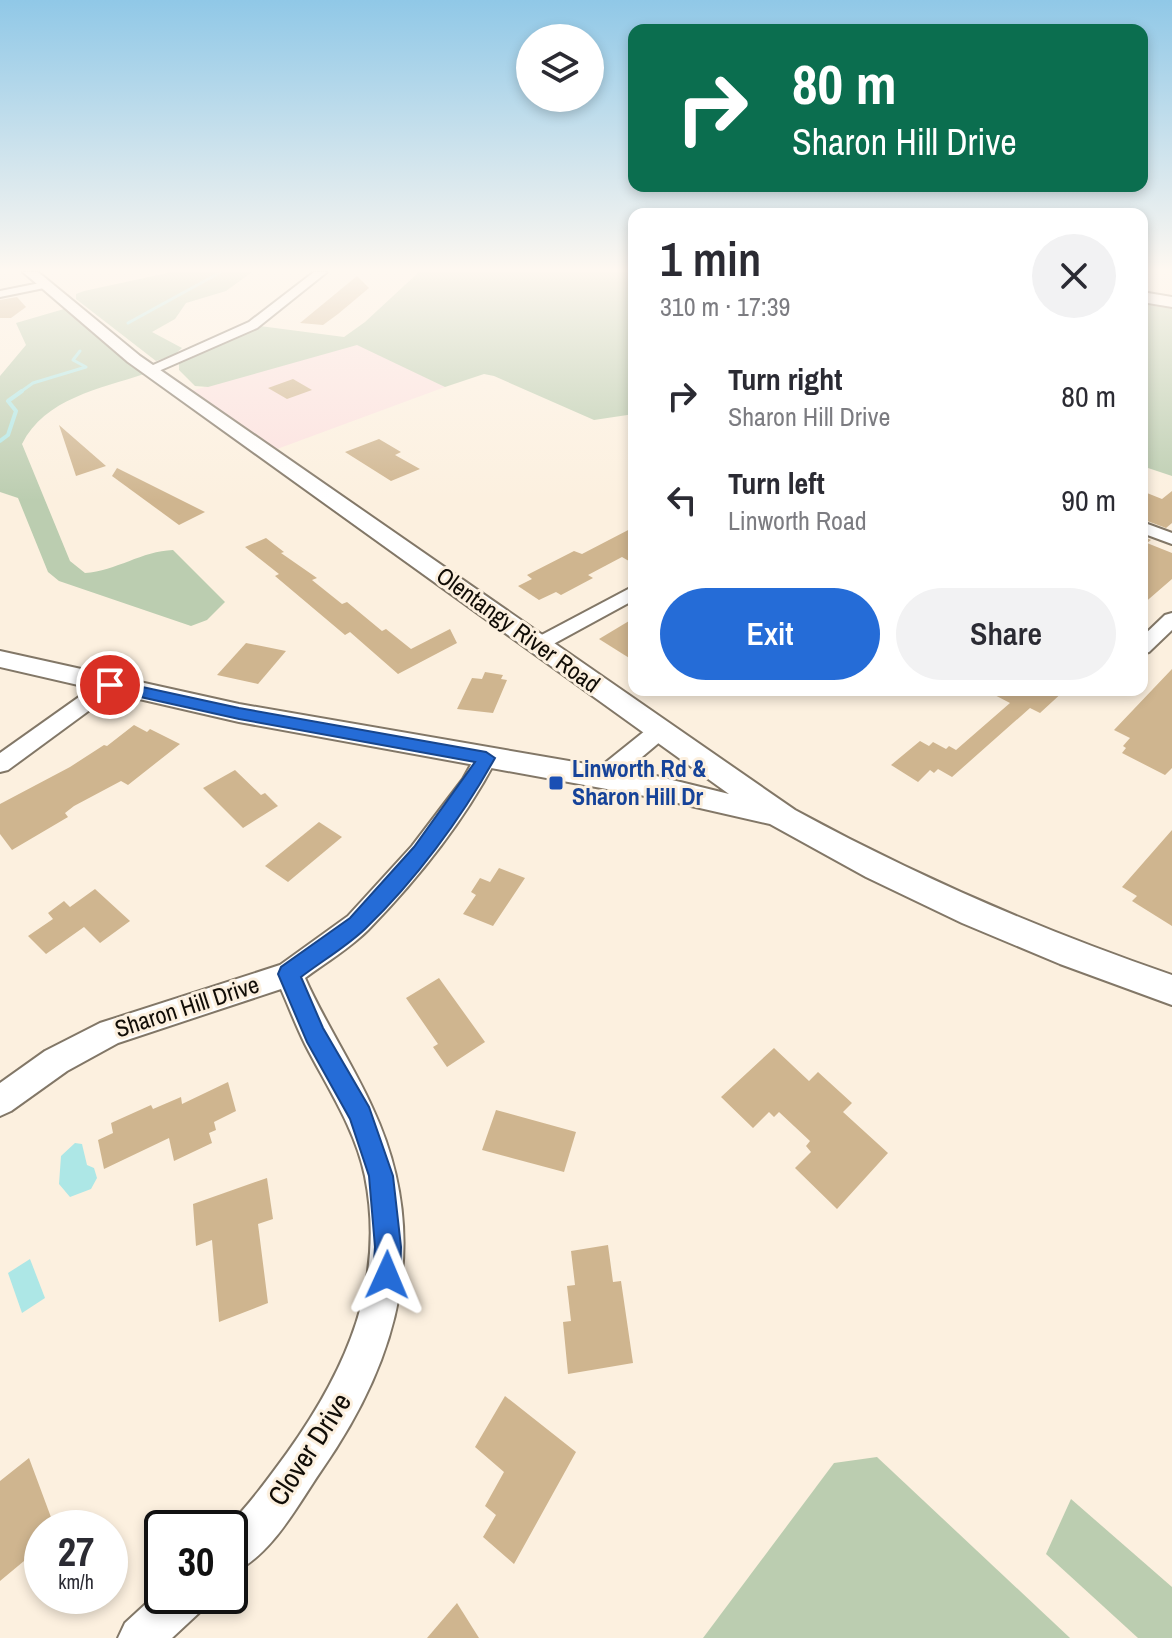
<!DOCTYPE html>
<meta charset="utf-8">
<style>
:root{--surface:#fff;--page:#f2f2f3;--text:#2b2b33;--muted:#7c7c81;--accent:#256cd7}
body{margin:0;font-family:"Archivo Narrow",sans-serif;background:var(--page);color:var(--text);height:100vh;display:flex;flex-direction:column;font-size:30px;white-space:nowrap}
*{box-sizing:border-box;margin:0}
p{font-size:26px;color:var(--muted)}
.icon{flex:none;width:44px;height:44px;fill:none;stroke:currentColor;stroke-width:2;stroke-linecap:round;stroke-linejoin:round}
.map{position:relative;flex:1;overflow:hidden}
.drawer{position:absolute;left:628px;top:208px;width:520px;height:488px;display:flex;flex-direction:column;background:var(--surface);border-radius:16px;box-shadow:0 4px 12px #0003}
.drawer>*{flex:none}
.top-card{position:absolute;left:628px;top:24px;width:520px;height:168px;border-radius:16px;box-shadow:0 4px 12px #0003;background:#0b6e4f;color:#fff;overflow:hidden}
.fabs{position:absolute;left:516px;top:24px;display:grid;gap:16px}
.fabs a{display:grid;place-items:center;width:88px;height:88px;border-radius:50%;background:var(--surface);box-shadow:0 4px 12px #0003;font-size:40px}
.speed{position:absolute;left:24px;top:1510px;display:flex;gap:16px;font-size:40px;font-weight:700;text-align:center}
.speed>*{display:grid;place-content:center;width:104px;height:104px;border-radius:50%;background:var(--surface);box-shadow:0 4px 12px #0003;line-height:1}
.speed small{font-size:20px;font-weight:400}
.speed .limit{border:4px solid #111;border-radius:12px;background:#fff;color:#111}
.pin{position:absolute;display:grid;place-items:center;width:68px;height:68px;color:#fff;margin:-34px;border:4px solid #fff;border-radius:50%;box-shadow:0 2px 8px #0007}
.me{position:absolute;width:88px;margin:-44px;rotate:1deg;stroke-linejoin:round;filter:drop-shadow(0 0 6px #0008)}
.turn{display:flex;align-items:center;gap:28px;height:168px;padding:0 32px;font-size:36px}
.turn .icon{width:104px;height:104px;stroke-width:2.5}
.turn b{display:block;font-size:56px;line-height:68px}
.round{display:grid;place-items:center;flex:none;width:84px;height:84px;border-radius:42px;background:var(--page)}
.head{display:flex;align-items:center;justify-content:space-between;height:136px;padding:0 32px}
h1{font-size:48px;font-weight:600;line-height:60px}
.primary-button{display:flex;gap:16px;margin-top:auto;padding:16px 32px}
.primary-button a{flex:1;height:92px;border-radius:48px;background:var(--accent);color:#fff;font-size:32px;font-weight:600;line-height:92px;text-align:center}
.primary-button a+a{background:var(--page);color:var(--text)}
ul{padding:0;list-style:none}
li{display:flex;align-items:center;gap:24px;height:104px;padding:0 32px}
li div{flex:1}
li b{display:block;font-size:30px}
li em{font-style:normal}
.map>svg:first-child{display:block}
.commercial{fill:#fce1df}
.green{fill:#bbcdb0}
.water{fill:#ade7e6}
.lines{fill:none;stroke-linecap:round;stroke-linejoin:round}
.stream-far1{stroke:#ade7e6;stroke-width:3}
.stream{stroke:#ade7e6;stroke-width:4}
.building{fill:#cfb58f}
.minor-casing{stroke:#827767;stroke-width:4}
.major-casing{stroke:#827767;stroke-width:4}
.highway-casing{stroke:#827767;stroke-width:4}
.minor{fill:#fff;fill-rule:evenodd}
.major{fill:#fff;fill-rule:evenodd}
.highway{fill:#fff;fill-rule:evenodd}
.route{fill:#256cd7;stroke:#18468c;stroke-width:2}
.transit-dot{fill:#1a4fb4;stroke:#fcf0df;stroke-width:3}
.labels{text-anchor:middle;stroke-width:6;stroke-linejoin:round;paint-order:stroke}
.street-label{font-size:24px;fill:#110d07;stroke:#fcf0df}
.transit-label{font-size:24px;font-weight:bold;fill:#164399;stroke:#fcf0df;text-anchor:start}
.near-street-label{font-size:28px;fill:#110d07;stroke:#fcf0df}
</style>
<div class="map">
<svg width="1172" height="1638" viewBox="0 0 1172 1638">
<rect width="100%" height="100%" fill="#fcf0df"/>
<path class="commercial" d="M350,345H361L445,387L269,452L184,393Z"/>
<g class="green">
<path d="M172,272H252L226,291L186,303L175,319L152,332L182,348L174,355L156,361L76,299V294L84,291Z"/>
<path d="M419,272H634V414L594,420L494,376L484,374L445,387L357,345L208,387L195,386L179,370V363L198,351L253,325L344,337L365,322Z"/>
<path d="M1142,304L1172,309V476L1142,466Z"/>
<path d="M64,309L144,374C100,389 45,398 22,444L70,561L85,573C116,571 142,551 173,550L225,602L207,620L191,626L59,581L48,572L18,498L0,492V376L26,345L16,323Z"/>
<path d="M877,1457L1070,1638H703L834,1463Z"/>
<path d="M1071,1499L1172,1587V1638H1138L1046,1554Z"/>
</g>
<g class="water">
<path d="M75,1143L82,1144L87,1165L94,1168L97,1178L91,1189L70,1197L59,1184L61,1156Z"/>
<path d="M30,1259L45,1298L22,1313L8,1273Z"/>
</g>
<g class="lines">
<g class="stream-far1">
<path d="M128,323L221,272"/>
<path d="M19,393L33,383L86,367L73,360L80,351"/>
</g>
<path class="stream" d="M0,441L8,435L16,411L8,401L22,391"/>
</g>
<g class="building">
<path d="M357,276L369,288L338,314L323,325L300,323Z"/>
<path d="M17,297L26,307L11,318H0V300Z"/>
<path d="M293,379L312,390L287,399L268,388Z"/>
<path d="M59,425L106,466L76,476Z"/>
<path d="M379,439L401,452L395,455L420,469L391,481L345,452Z"/>
<path d="M117,468L205,512L179,525L112,476Z"/>
<path d="M1142,491L1162,499L1172,491V523L1166,528L1142,519Z"/>
<path d="M634,527V564L622,557L588,575L593,578L561,595L556,592L539,600L518,586L532,579L527,575L574,551L582,554Z"/>
<path d="M1142,536L1151,540L1147,543L1172,553V579L1142,605Z"/>
<path d="M266,538L284,552L281,553L317,578L312,580L342,604L347,602L382,631L386,629L411,649L450,629L457,643L398,674L350,632L345,635L275,576L279,574L245,547Z"/>
<path d="M634,618V661L599,639Z"/>
<path d="M246,643L286,651L258,684L217,675Z"/>
<path d="M1172,669V768L1165,775L1122,753L1126,748L1123,746L1130,738L1114,730Z"/>
<path d="M485,672L503,675L501,679L507,680L493,713L457,709L472,678L482,679Z"/>
<path d="M985,690H1065L1040,713L1030,708L952,777L938,769L934,773L930,770L918,782L891,765L920,741L929,746L933,742L946,749L949,746L956,750L1010,703Z"/>
<path d="M134,725L147,732L150,729L180,744L128,785L121,781L74,806L65,813L68,817L12,850L0,834V804L70,767L104,745L107,746Z"/>
<path d="M235,770L261,795L265,793L278,806L243,828L203,788Z"/>
<path d="M319,822L342,837L288,882L265,866Z"/>
<path d="M1172,830V926L1132,901L1137,896L1122,887Z"/>
<path d="M499,868L525,878L493,926L463,914L476,895L471,892L480,878L490,882Z"/>
<path d="M95,889L130,921L100,943L84,927L46,954L28,936L53,919L48,913L64,901L70,907Z"/>
<path d="M439,978L485,1042L447,1067L433,1047L438,1044L406,998Z"/>
<path d="M774,1048L809,1081L818,1072L852,1103L843,1112L888,1153L837,1209L795,1168L811,1152L806,1146L810,1141L779,1112L774,1117L769,1112L753,1128L721,1097Z"/>
<path d="M228,1082L236,1111L214,1122L216,1130L209,1133L212,1143L174,1161L169,1138L104,1169L98,1140L113,1133L111,1123L151,1105L153,1109L181,1097L182,1104Z"/>
<path d="M496,1110L576,1132L564,1172L482,1150Z"/>
<path d="M267,1178L273,1219L258,1224L268,1303L219,1322L212,1240L196,1246L193,1204Z"/>
<path d="M608,1245L613,1282L621,1281L633,1363L568,1374L563,1322L571,1321L567,1286L575,1285L571,1251Z"/>
<path d="M505,1396L576,1452L514,1564L483,1537L496,1515L485,1506L504,1472L475,1447Z"/>
<path d="M29,1458L55,1528H42V1546L0,1581V1481Z"/>
<path d="M457,1603L479,1638H427Z"/>
</g>
<g class="lines">
<defs>
<g id="minor">
<path d="M314,272H327L257,328L154,373L142,370L249,322Z"/>
<path d="M45,282L49,283V287L0,297V291Z"/>
<path d="M1142,522L1172,533V544L1142,533Z"/>
<path d="M634,586V600L546,648H532L529,644L532,640Z"/>
<path d="M1172,613V630L1149,652L1142,654V637L1165,615Z"/>
<path d="M110,678L120,685L117,690L8,770L0,772V753L103,680Z"/>
<path d="M659,723L667,726L670,731L667,736L611,783L603,785L595,783L591,777L595,771L651,726Z"/>
<path d="M486,750L494,752L497,758C464,821 418,879 368,930C350,948 325,963 305,978C325,1023 352,1063 372,1107C433,1237 400,1358 321,1471C297,1506 271,1557 230,1574V1528H226C249,1505 268,1479 287,1453C347,1369 386,1281 365,1176C355,1128 327,1087 305,1044C296,1026 289,1007 281,989L118,1043L67,1071L11,1111L0,1116V1083L45,1051L100,1023L280,965L348,916L412,846L463,779L478,752Z"/>
<path d="M162,1589V1596H207L201,1611L172,1638H118L125,1623Z"/>
</g>
<path id="major" d="M23,272H38L140,356L795,810C916,876 1041,930 1172,975V1005L1060,964L962,923L866,877L770,824L656,798L239,722L0,667V651L239,704L656,776L729,794L128,362Z"/>
<path id="highway" d="M1142,292L1172,297V307L1142,302Z"/>
</defs>
<use href="#minor" class="minor-casing"/>
<use href="#major" class="major-casing"/>
<use href="#highway" class="highway-casing"/>
<use href="#minor" class="minor"/>
<use href="#major" class="major"/>
<use href="#highway" class="highway"/>
</g>
<linearGradient id="sky" x2="0" y2="1"><stop stop-color="#90c8e7"/><stop offset="0.54" stop-color="#fef8f1"/><stop offset="1" stop-color="#fef8f1" stop-opacity="0"/></linearGradient>
<rect width="1172" height="501" fill="url(#sky)"/>
<path class="route" d="M110,680L239,708L486,752L495,758C461,819 415,881 365,929C346,947 322,961 301,977L323,1028L369,1107L393,1176L401,1247L400,1275L396,1285L387,1289L377,1285L373,1275L375,1247L369,1176L350,1119L307,1042L278,974L281,967L350,918L414,847L475,762L239,719L105,689L102,685Z"/>
<rect class="transit-dot" x="548" y="775" width="16" height="16" rx="4"/>
<g class="labels">
<g class="street-label">
<text transform="translate(518 630) rotate(36)" y="8">Olentangy River Road</text>
<text transform="translate(187 1007) rotate(-18)" y="8">Sharon Hill Drive</text>
</g>
<g class="transit-label">
<text x="572" y="777">Linworth Rd &amp;<tspan x="572" dy="28">Sharon Hill Dr</tspan></text>
</g>
<g class="near-street-label">
<text transform="translate(309 1449) rotate(-57)" y="10">Clover Drive</text>
</g>
</g>
</svg>
<div class="fabs">
<a><svg class="icon" aria-label="layers" viewBox="0 0 24 24"><path d="M12 4l9 5-9 5-9-5zM3 14l9 5 9-5"/></svg></a>
</div>
<div class="speed"><div>27<small>km/h</small></div><div class="limit">30</div></div>
<div class="pin" style="left:110px;top:685px;background:#d93025"><svg class="icon" aria-label="arrive" viewBox="0 0 24 24"><path d="M6 21V4h12l-3 4 3 4H6"/></svg></div>
<svg class="me" style="left:387px;top:1275px" viewBox="-20 -20 40 40"><path d="M0-17L14 15 0 8-14 15z" fill="#256cd7" stroke="#fff" stroke-width="4"/></svg>
<div class="top-card">
<div class="turn"><svg class="icon" aria-label="right" viewBox="0 0 24 24"><path d="M7 20v-9h11M14 6l5 5-5 5"/></svg><div><b>80 m</b>Sharon Hill Drive</div></div>
</div>
<section class="drawer">
<div class="head"><div><h1>1 min</h1><p>310 m · 17:39</p></div><a class="round"><svg class="icon" aria-label="close" viewBox="0 0 24 24"><path d="M6 6l12 12M18 6L6 18"/></svg></a></div>
<ul>
<li><svg class="icon" aria-label="right" viewBox="0 0 24 24"><path d="M7 20v-9h11M14 6l5 5-5 5"/></svg><div><b>Turn right</b><p>Sharon Hill Drive</p></div><em>80 m</em></li>
<li><svg class="icon" aria-label="left" viewBox="0 0 24 24"><path d="M17 20v-9H6M10 6l-5 5 5 5"/></svg><div><b>Turn left</b><p>Linworth Road</p></div><em>90 m</em></li>
</ul>
<div class="primary-button"><a>Exit</a><a>Share</a></div>
</section>
</div>
